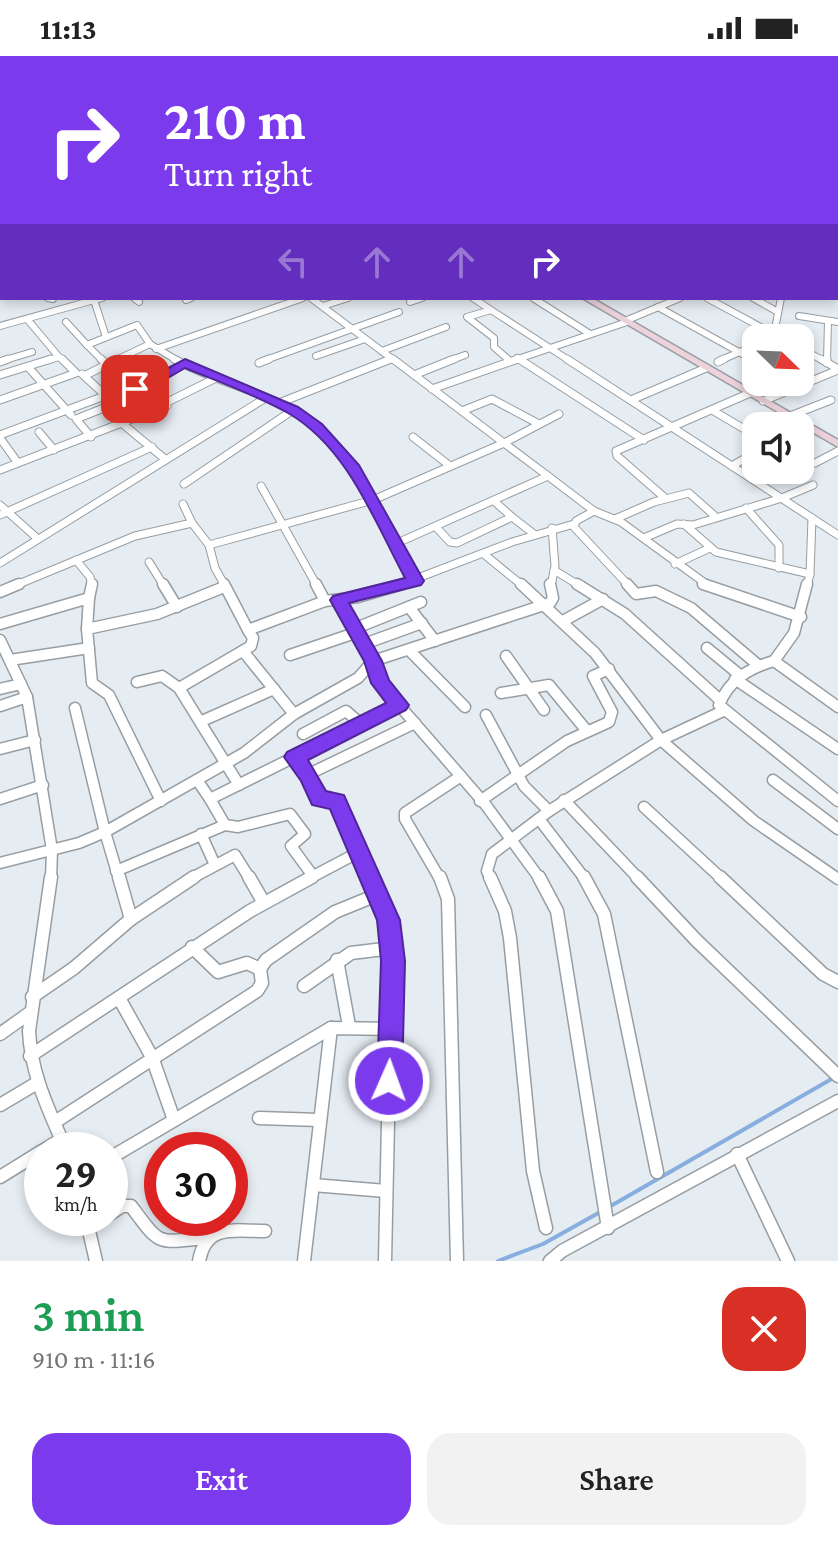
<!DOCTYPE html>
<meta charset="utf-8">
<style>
:root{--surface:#fff;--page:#f2f2f2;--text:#222;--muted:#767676;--accent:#7c3aed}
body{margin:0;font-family:"Crimson Pro",serif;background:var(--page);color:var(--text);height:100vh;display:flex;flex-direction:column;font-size:30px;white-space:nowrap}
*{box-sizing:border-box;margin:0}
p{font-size:26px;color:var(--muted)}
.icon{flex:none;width:44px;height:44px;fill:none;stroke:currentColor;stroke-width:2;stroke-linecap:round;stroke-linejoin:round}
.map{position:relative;height:1205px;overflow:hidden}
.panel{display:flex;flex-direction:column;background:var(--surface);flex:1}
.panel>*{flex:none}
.guide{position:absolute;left:0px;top:0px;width:838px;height:244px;box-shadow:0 4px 12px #0003;background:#7c3aed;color:#fff;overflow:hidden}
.needle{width:52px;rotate:113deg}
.fabs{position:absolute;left:742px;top:268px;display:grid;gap:16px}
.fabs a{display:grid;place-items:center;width:72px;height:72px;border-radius:16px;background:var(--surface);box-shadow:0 4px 12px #0003;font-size:40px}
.speed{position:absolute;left:24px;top:1076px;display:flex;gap:16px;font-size:40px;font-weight:700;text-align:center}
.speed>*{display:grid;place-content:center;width:104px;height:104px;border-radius:50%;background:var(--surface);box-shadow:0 4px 12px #0003;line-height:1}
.speed small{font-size:20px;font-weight:400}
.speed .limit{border:12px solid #d22;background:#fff;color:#111}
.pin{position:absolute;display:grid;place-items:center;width:68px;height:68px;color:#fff;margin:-34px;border-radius:16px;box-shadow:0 4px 12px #0006}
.me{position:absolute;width:88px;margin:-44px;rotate:2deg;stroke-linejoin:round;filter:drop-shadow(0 0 6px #0008)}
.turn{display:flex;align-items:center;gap:28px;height:168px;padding:0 32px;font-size:36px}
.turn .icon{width:104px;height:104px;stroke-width:2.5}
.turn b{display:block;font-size:56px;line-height:68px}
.lanes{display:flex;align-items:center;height:76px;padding:0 32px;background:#0003;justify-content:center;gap:40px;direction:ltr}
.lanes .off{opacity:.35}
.round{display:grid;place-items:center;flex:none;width:84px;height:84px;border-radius:24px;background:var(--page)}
.head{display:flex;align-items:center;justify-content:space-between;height:136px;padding:0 32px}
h1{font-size:48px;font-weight:600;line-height:60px;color:#1e9e55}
.cta{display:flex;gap:16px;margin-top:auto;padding:16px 32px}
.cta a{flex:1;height:92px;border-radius:24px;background:var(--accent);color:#fff;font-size:32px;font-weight:600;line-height:92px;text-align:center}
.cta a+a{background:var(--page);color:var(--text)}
.status{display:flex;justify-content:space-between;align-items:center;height:56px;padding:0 40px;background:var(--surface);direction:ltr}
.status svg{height:22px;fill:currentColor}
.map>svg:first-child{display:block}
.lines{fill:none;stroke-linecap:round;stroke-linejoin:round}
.stream{stroke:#88aedf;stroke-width:4}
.street-far4-casing{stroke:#979ea3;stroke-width:5}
.street-far3-casing{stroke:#979ea3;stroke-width:8}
.street-far2-casing{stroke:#979ea3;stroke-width:9}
.street-far1-casing{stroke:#979ea3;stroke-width:13}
.street-casing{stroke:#979ea3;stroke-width:15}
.secondary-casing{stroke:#979ea3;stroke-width:3}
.street-far4{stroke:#fff;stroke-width:4}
.street-far3{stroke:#fff;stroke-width:6}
.street-far2{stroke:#fff;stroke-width:7}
.street-far1{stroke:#fff;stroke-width:10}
.street{stroke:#fff;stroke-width:12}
.secondary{fill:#edd2db;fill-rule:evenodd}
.route{fill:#7c3aed;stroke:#51269a;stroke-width:2}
</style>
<div class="status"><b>11:13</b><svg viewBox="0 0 49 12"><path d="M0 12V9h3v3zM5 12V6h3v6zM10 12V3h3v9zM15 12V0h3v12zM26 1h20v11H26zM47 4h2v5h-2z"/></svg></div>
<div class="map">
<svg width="838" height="1205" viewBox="0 0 838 1205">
<rect width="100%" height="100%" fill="#e5ecf2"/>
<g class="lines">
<g class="stream">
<path d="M609,1151L835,1021"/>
<path d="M498,1205L543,1188L602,1155"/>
</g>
<defs>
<g id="street-far4">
<path d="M29,0L33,2"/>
<path d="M65,0L69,2"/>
<path d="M152,0L166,2"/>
<path d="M205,0L227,2"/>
</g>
<g id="street-far3">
<path d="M0,151L2,154"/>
<path d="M48,242L53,243"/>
<path d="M102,242L94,244L106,281"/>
<path d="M134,242L139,246"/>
<path d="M311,242L395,305"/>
<path d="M473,242L491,254L467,261L494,282V291L509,304"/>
<path d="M533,242L590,278"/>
<path d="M707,242L781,282"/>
<path d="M753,242L778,256"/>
<path d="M186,244L191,242"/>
<path d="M410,246L422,242"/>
<path d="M323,250L348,242"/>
<path d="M658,251L755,305"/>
<path d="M491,254L570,305"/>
<path d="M799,260L838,266"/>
<path d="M27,263L59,301L45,305"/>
<path d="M625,265L680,242"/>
<path d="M66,266L87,289"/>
<path d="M0,270L94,244L91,242"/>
<path d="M774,278L781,242"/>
<path d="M800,292L824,305"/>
<path d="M156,293L303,242"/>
<path d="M382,295L446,271"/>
<path d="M316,300L365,283"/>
<path d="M59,301L64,305"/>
<path d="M517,302L522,305"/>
<path d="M2,305L32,296"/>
<path d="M103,305L87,289L137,269L150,288"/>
<path d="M114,305L150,288L178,305"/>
<path d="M263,305L399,256"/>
<path d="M386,305L392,303"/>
<path d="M449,305L465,299"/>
<path d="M512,305L627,266"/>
<path d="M719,305L756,289"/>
<path d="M827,305L828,265"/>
</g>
<g id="street-far2">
<path d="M101,303L107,309"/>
<path d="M174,303C214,325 259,334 298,357C346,385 371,441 395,488"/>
<path d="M393,303L504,387L559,358"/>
<path d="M519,303L644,384"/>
<path d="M567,303L838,479"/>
<path d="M751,303L756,306"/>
<path d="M821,303L838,313"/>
<path d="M0,306L8,303"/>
<path d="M718,306L724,303"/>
<path d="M259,307L269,303"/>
<path d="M827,307V303"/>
<path d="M28,311L71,359"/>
<path d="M82,318L106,340"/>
<path d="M0,319L51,303"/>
<path d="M86,319L118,303"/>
<path d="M414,319L454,303"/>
<path d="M432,333L518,303"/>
<path d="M137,334L185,307"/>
<path d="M0,344L76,317L62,303"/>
<path d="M631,344L706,312"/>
<path d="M763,345L838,314"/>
<path d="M279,347L391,303"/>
<path d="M712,354L756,380"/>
<path d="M462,355L492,343L539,368"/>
<path d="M790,360L831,344"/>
<path d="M124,369L165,403"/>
<path d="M800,374L808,371"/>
<path d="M39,376L54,394"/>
<path d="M0,379L126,332L135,333L167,350"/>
<path d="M91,381L76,363L142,337"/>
<path d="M413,381L450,410"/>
<path d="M0,382L18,407"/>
<path d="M815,407L838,395"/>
<path d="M732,410L756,396"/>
<path d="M0,414L137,361L216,322"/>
<path d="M548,420L594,455L576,465L574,471L629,530"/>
<path d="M184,428L293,354"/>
<path d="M261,430L317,530"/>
<path d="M665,442L617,400L616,395L750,337"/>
<path d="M0,449L38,483"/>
<path d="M746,452L779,489V512"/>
<path d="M594,455L621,466L709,530"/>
<path d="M0,459L152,391"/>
<path d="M512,461L534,478"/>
<path d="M615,463L654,446L689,437L716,461"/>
<path d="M192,467L209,489L215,512L225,530"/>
<path d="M684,468L716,496L810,518L807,530"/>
<path d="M436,471L450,486L457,487L512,461L494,445"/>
<path d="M644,482L677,468L693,469L782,442L813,429"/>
<path d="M209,489L373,444L504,387L548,420L395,488L415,525"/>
<path d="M485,499L523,530"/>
<path d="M76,504L90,521L92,530"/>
<path d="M149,506L164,530"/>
<path d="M0,507L264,343"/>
<path d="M675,508L710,492"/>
<path d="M554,514L580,530"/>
<path d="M810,518L812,462"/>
<path d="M14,530L135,480L192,467L183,448"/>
<path d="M397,530L512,486L574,468"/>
<path d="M551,530L555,510L552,472"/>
</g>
<g id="street-far1">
<path d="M163,528L177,551"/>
<path d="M224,528L248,574L325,545"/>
<path d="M316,528L325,545L358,541L403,528"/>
<path d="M521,528L595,597L661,684L723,655"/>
<path d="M577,528L625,558L720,644"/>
<path d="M627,528L636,538L656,535L691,552L758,609"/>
<path d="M703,528L801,561"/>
<path d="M807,528L794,577L774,605L838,651"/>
<path d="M0,536L19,528"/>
<path d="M89,542L92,528"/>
<path d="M409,551L435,585"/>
<path d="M563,565L603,543"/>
<path d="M0,568L89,542L87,573L157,558L224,531"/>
<path d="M356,572L421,546"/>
<path d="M87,573L92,627L109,639L161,745"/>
<path d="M0,584L27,641L52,794L51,823"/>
<path d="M364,588L422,567"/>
<path d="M707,592L741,620"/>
<path d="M409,594L465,651"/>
<path d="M243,595L294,658"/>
<path d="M290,599L358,576"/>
<path d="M506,600L544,654"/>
<path d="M10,604L89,592"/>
<path d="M774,605C749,612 729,624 719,649L838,745"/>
<path d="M735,623L838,693"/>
<path d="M137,626L162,620L179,632L239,729"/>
<path d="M179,632L251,590L253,582L248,574"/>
<path d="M0,633L21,628"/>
<path d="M501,637L549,629L587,675"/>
<path d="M399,649L485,748L540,823"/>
<path d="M0,650L27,641"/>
<path d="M75,652L105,776L244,697L294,658L358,622L373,605L550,547L553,542L550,528"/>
<path d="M486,659L524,730L549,755L492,798L487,815L491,823"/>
<path d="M202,665L274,633"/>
<path d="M303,678L346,655L361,668"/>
<path d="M0,693L35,684"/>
<path d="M294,701L309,720"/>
<path d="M197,724L210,743"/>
<path d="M773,724L838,773"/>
<path d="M0,743L43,729"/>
<path d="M564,744L639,823"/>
<path d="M480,745L567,685L609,666L612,656L593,620L609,613"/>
<path d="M644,751L722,823"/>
<path d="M549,755L661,684L754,765L838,823"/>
<path d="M539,763L585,823"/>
<path d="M225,769L238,771L290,758L305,778L291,790L313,820"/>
<path d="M201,778L215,809"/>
<path d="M0,807L79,787L105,776L119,823"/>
<path d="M116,815L225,769L210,743L399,649C374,618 359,579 339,544"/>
<path d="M190,823L235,799L250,823"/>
<path d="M308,823L359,796"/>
<path d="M373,823L337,745L320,743L308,723L311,717L415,667"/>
<path d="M440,823L405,763V757L461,720"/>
</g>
<g id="street">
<path d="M51,821L29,975C31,1019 49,1054 66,1094"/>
<path d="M119,821L131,863L194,821"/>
<path d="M249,821L264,847"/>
<path d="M372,821L382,844L392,882L385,1205"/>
<path d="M440,821L448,843L457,1205"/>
<path d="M490,821L505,855L510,882L533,1115L546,1172"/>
<path d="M539,821L557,855L608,1172"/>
<path d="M584,821L604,858L657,1116"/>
<path d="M637,821L696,884L838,1020"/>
<path d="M720,821L823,918L838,926"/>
<path d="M192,891L218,916L247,907L260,913"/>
<path d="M337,904L349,970"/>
<path d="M304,930L351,897L392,892"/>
<path d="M32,941L74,912L131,863"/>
<path d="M119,942L152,1001L174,1064"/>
<path d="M0,978L31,956"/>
<path d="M30,1000L250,855L312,821"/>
<path d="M0,1049L37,1027"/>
<path d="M259,1062L320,1064"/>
<path d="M55,1066L257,935L262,927L260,913L266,904L335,856L379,838"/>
<path d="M44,1094L62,1083"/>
<path d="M737,1098L788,1205"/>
<path d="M110,1102L331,972L392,973"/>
<path d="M0,1121L42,1095"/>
<path d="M313,1129L386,1135"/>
<path d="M110,1158L122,1150H131C161,1190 156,1187 205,1182"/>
<path d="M86,1162L96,1205"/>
<path d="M88,1171L103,1162"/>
<path d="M199,1205C206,1167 234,1175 265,1175"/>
<path d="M304,1205L331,972"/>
<path d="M550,1205L562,1195L838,1045"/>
</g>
<g id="secondary">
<path d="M294,0H300L292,2Z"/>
<path d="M441,0H447L446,2H440Z"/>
<rect x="701" y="0" width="6" height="2"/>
<rect x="836" y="16" width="2" height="4"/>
<rect x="0" y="106" width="2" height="4"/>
<rect x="836" y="142" width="2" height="4"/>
<path d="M582,242H592L838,384V391Z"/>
</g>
</defs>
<use href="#street-far4" class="street-far4-casing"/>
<use href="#street-far3" class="street-far3-casing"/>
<use href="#street-far2" class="street-far2-casing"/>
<use href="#street-far1" class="street-far1-casing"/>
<use href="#street" class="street-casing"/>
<use href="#secondary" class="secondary-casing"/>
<use href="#street-far4" class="street-far4"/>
<use href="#street-far3" class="street-far3"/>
<use href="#street-far2" class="street-far2"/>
<use href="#street-far1" class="street-far1"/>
<use href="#street" class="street"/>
<use href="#secondary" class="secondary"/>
</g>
<path class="route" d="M185,303L298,351L322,368L359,409L424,525L421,529L349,547L382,605L389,624L409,649L406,654L308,704L326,735L344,739L400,864L405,905L402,1025L398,1034L389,1037L380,1034L377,1025L381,905L377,864L330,753L312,749L301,725L284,701L287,696L386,647L371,627L364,605L330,544L333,540L405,522C374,464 347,391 288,357C256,339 219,326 185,312L142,337H133L128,333Z"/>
</svg>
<div class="fabs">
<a><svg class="needle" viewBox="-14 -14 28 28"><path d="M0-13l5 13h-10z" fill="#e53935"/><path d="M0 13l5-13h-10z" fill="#767676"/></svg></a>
<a><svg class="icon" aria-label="sound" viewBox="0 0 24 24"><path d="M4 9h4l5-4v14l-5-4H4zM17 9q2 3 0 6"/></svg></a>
</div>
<div class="speed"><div>29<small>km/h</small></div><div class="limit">30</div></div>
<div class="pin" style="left:135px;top:333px;background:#d93025"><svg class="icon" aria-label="arrive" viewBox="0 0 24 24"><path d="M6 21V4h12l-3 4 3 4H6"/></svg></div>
<svg class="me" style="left:389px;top:1025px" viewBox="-20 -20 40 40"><circle r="17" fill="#7c3aed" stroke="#fff" stroke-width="3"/><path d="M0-11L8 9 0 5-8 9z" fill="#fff"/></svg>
<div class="guide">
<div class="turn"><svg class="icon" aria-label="right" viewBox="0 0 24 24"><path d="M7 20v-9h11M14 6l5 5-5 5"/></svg><div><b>210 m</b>Turn right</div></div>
<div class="lanes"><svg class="icon off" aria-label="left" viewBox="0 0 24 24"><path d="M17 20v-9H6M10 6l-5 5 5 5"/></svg><svg class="icon off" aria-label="ahead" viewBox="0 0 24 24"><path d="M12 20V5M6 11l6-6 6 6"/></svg><svg class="icon off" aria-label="ahead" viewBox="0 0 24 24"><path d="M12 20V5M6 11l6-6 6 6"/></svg><svg class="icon" aria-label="right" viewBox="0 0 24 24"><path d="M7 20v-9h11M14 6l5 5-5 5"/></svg></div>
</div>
</div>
<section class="panel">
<div class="head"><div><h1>3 min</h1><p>910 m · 11:16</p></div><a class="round" style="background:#d93025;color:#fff"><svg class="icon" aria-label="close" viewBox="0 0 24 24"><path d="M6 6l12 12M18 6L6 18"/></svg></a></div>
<div class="cta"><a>Exit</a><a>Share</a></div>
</section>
